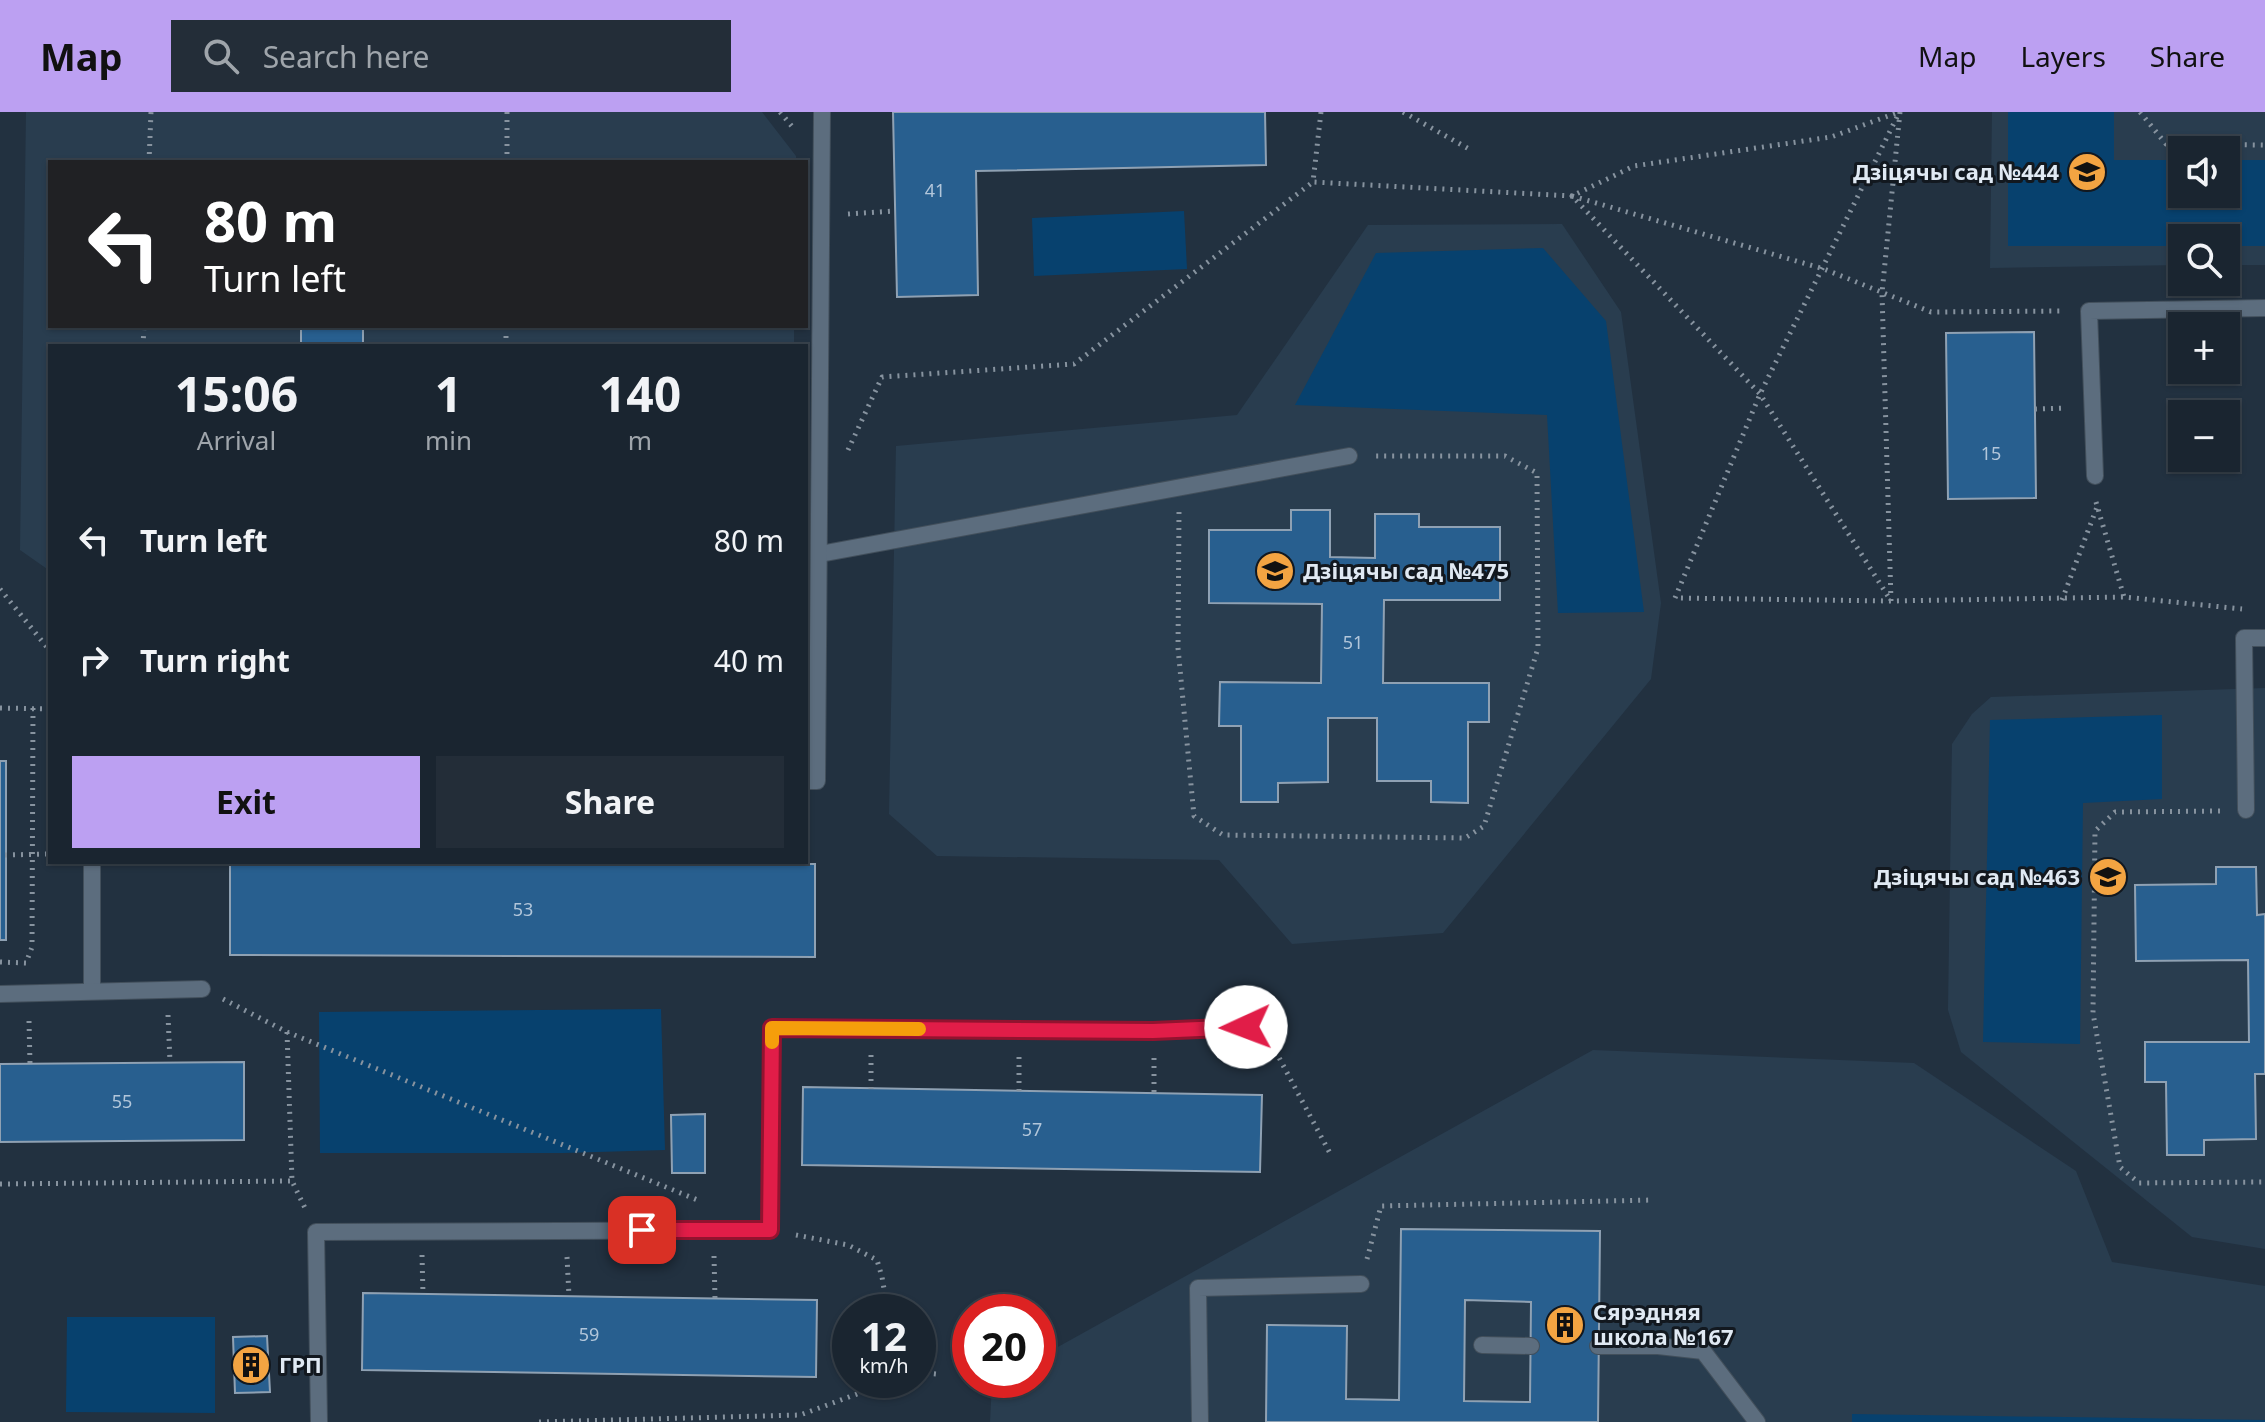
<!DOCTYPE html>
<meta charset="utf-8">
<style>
:root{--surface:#1a2530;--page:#232d38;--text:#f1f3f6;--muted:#9fa5ab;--line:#38424c;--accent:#bca0f2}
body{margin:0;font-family:"Noto Sans",sans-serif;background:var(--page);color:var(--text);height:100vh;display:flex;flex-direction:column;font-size:30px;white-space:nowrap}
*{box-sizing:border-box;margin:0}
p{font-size:26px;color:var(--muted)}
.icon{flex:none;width:44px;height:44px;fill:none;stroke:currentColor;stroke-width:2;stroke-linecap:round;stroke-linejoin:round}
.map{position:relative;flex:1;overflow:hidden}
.sheet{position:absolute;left:48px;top:232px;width:760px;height:520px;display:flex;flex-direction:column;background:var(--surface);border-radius:0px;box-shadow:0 2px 6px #0004,0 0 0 2px var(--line)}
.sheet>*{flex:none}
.hud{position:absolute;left:48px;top:48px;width:760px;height:168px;border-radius:0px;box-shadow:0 2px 6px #0004,0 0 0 2px var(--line);background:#202124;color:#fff;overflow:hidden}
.fabs{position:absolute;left:2168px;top:24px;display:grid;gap:16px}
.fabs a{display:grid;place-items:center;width:72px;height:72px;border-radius:0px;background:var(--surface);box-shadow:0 2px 6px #0004,0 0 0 2px var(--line);font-size:40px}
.speed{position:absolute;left:832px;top:1182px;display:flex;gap:16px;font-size:40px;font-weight:700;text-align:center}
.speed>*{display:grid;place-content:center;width:104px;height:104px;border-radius:50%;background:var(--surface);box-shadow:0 2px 6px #0004,0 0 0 2px var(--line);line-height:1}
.speed small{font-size:20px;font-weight:400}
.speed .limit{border:12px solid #d22;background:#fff;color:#111}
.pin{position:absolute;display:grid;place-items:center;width:68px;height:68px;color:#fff;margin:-34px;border-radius:16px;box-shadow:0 4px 12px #0006}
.me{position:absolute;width:88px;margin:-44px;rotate:268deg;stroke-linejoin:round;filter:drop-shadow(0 0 6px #0008)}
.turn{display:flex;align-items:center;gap:28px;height:168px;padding:0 24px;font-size:36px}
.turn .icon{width:104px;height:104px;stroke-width:2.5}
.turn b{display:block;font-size:56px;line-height:68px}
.eta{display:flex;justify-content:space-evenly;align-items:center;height:136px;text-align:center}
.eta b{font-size:48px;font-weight:700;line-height:56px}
.cta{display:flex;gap:16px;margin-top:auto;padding:16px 24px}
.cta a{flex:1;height:92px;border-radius:0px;background:var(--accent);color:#111;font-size:32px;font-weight:700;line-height:92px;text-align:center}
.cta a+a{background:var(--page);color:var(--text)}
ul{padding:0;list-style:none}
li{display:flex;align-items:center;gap:24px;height:120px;padding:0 24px}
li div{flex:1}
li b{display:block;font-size:30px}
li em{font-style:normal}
header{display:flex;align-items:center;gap:48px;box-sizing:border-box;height:112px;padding:0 40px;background:var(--accent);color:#111}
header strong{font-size:38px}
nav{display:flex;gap:44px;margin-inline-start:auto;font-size:28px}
.search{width:560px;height:72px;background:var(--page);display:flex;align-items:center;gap:20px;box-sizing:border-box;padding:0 28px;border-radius:0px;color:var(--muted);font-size:30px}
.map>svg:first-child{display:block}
.built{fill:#293d4f;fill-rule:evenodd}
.green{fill:#07416e}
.building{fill:#285f8f;stroke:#8fa1b3;stroke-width:2;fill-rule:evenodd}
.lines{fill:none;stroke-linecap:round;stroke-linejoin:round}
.lane-casing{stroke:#424f5b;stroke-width:18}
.path{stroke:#87939f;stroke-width:5;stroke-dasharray:2 6;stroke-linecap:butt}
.lane{stroke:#5c6d7e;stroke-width:16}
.route-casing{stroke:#92132f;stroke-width:20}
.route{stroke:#e11d48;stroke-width:14}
.slow{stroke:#f59e0b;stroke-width:14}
.labels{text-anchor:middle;stroke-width:6;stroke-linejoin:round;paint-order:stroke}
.number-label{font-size:18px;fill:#b2c6da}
.poi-label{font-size:22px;font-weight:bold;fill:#e0e9f3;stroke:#12181f;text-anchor:start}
</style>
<header>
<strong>Map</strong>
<div class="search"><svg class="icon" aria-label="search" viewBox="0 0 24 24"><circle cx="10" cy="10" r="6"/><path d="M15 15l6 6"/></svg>Search here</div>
<nav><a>Map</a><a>Layers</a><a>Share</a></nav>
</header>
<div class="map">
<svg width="2265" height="1310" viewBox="0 0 2265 1310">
<rect width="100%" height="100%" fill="#223140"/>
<g class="built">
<path d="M26,0H762L796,44V50H50V214H794V234H50V459L20,438Z"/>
<path d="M1992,0H2265V153H2226V126H2182V153L1990,156ZM2182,38H2226V82H2182Z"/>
<path d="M1562,112L1621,200L1661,491L1651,567L1443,821L1292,832L1219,748L937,744L889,702L896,334L1237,303L1368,113Z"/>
<path d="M2265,576V1137L2192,1125L1961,940L1948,898L1952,632L1972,602L1991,585Z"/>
<path d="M1593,938L1914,951L2076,1059L2112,1150L2265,1174V1310H990L992,1271L999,1268H1038V1246Z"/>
</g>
<g class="green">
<path d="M2008,0H2114V48H2182V82H2226V48H2265V134H2226V126H2182V134H2008Z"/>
<path d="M1184,99L1187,157L1034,164L1032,106Z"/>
<path d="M1543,136L1606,209L1644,500L1558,501L1547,303L1295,293L1376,141Z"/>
<path d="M2162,603V687L2083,691L2080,932L1983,930L1990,608Z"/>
<path d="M661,897L665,1038L563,1041H320L319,900Z"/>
<path d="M67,1205H215V1301L66,1300Z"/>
<path d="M1852,1302L2265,1308V1310H1852Z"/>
</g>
<g class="building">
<path d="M893,0H1265L1266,53L976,59L978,183L897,185Z"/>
<rect x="301" y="214" width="62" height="20"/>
<path d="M2034,220L2036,386L1948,387L1946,221Z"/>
<path d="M1291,398H1330V445L1375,446V402H1419V415H1500V488H1384L1383,571H1489V610H1468V691L1431,690V669H1377V606H1328V670L1278,671V690H1241V614H1219L1220,570L1321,571L1322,492L1209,491V418H1291Z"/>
<rect x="0" y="649" width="6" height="179"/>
<path d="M230,751L815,752V845L230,843Z"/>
<path d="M2216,755H2256L2257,803L2265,802V962H2255L2256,1027L2204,1028V1043H2167L2166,970H2145V930H2249L2248,848L2136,849L2135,773L2216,772Z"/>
<path d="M244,950V1028L0,1030V952Z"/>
<path d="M803,975L1262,983L1260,1060L802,1053Z"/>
<path d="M705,1002V1061H672L671,1003Z"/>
<path d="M1401,1117L1600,1119L1598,1310H1266L1267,1213L1347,1214L1346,1287L1399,1288ZM1465,1188L1531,1190L1530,1290L1464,1289Z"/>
<path d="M363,1181L817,1188L816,1265L362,1258Z"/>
<path d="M267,1224L270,1280L235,1281L233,1225Z"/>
</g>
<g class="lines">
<defs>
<g id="lane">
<path d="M2095,364L2089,199L2265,196"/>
<path d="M820,442L1349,344"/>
<path d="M806,669H817L822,0"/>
<path d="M2246,698L2244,526H2265"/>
<path d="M92,750V878"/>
<path d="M0,882L202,877"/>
<path d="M1482,1233L1531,1234"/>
<path d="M1598,1234H1658L1703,1239L1757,1310"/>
<path d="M319,1310L316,1120L770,1118L772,916L1153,919L1246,915"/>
<path d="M1200,1310L1198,1176L1361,1172"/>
</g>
</defs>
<use href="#lane" class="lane-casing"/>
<g class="path">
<path d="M780,0L795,18"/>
<path d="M1321,0L1313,70L1572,84L1634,54L1831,25L1899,0"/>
<path d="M1403,0L1469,37"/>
<path d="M1900,0L1882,181L1891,489L1760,282L1572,84L1824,157L1931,200L2064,199"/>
<path d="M2140,0L2166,32L2265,33"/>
<path d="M1897,5L1760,282L1675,486L1891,489L2124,485L2242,497"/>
<path d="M149,50L151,0"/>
<path d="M507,50V0"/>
<path d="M848,102L895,99"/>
<path d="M143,234L144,214"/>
<path d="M506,234V214"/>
<path d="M2035,297L2066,296"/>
<path d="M848,338L882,265L1074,252L1313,70"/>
<path d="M2096,390L2124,485"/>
<path d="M1179,400L1178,536L1194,704L1223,723L1465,726L1484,714L1538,536L1537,361L1505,344H1376"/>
<path d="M0,477L50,539"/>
<path d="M2062,488L2097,395"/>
<path d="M0,596L50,597"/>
<path d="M2220,699L2115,700L2095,719L2093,901L2120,1055L2139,1071L2265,1070"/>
<path d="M5,743L50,742"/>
<path d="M324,750V751"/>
<path d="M469,750V751"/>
<path d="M604,750V751"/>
<path d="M734,750V752"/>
<path d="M0,850L26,851L32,835L33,596"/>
<path d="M223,887L287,920L700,1089"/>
<path d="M168,903L170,950"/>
<path d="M29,909L30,952"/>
<path d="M287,920L292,1069L305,1096"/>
<path d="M1268,925L1332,1045"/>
<path d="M1154,946V981"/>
<path d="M871,977V942"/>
<path d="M1019,979V944"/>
<path d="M0,1072L292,1069"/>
<path d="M796,1123L848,1133L877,1148L882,1165L888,1200"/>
<path d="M422,1143L423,1182"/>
<path d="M714,1144L715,1187"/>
<path d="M567,1145L569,1184"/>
<path d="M1367,1147L1381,1094L1653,1088"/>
<path d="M918,1260L936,1262"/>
<path d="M539,1310L800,1303L879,1274L886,1268"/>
</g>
<use href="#lane" class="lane"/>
</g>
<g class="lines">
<defs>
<path id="route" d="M642,1118H770L772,916L1153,919L1246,915"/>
</defs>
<use href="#route" class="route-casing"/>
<use href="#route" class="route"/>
<path class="slow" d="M772,930V916L919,917"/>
</g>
<defs>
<symbol id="school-disc" viewBox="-11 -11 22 22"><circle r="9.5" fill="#f3a442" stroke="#12181f"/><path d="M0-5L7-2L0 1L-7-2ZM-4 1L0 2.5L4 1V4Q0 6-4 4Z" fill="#111"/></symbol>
<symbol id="building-disc" viewBox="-11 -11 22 22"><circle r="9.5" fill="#f3a442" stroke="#12181f"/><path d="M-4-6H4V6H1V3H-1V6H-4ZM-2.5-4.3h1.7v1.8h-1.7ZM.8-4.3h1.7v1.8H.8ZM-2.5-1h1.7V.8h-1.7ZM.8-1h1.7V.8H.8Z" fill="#111"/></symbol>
</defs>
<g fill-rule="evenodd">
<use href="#school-disc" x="2065" y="38" width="44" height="44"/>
<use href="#school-disc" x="1253" y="437" width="44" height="44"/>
<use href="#school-disc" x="2086" y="743" width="44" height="44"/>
<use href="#building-disc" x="1543" y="1191" width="44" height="44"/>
<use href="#building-disc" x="229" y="1231" width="44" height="44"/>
</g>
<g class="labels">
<g class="number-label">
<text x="935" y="85">41</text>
<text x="1991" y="348">15</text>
<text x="1353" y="537">51</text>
<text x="523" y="804">53</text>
<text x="122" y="996">55</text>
<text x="1032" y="1024">57</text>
<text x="589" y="1229">59</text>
</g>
<g class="poi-label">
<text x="2059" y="68" text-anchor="end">Дзіцячы сад №444</text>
<text x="1303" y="467">Дзіцячы сад №475</text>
<text x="2080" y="773" text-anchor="end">Дзіцячы сад №463</text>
<text x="1593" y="1208">Сярэдняя<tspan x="1593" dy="25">школа №167</tspan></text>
<text x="279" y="1261">ГРП</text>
</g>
</g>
</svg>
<div class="fabs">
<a><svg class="icon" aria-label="sound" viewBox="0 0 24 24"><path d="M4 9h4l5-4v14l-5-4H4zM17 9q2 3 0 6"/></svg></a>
<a><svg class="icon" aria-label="search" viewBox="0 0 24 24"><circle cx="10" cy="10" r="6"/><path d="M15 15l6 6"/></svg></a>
<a>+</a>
<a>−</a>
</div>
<div class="speed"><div>12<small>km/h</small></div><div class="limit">20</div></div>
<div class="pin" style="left:642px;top:1118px;background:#d93025"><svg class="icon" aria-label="arrive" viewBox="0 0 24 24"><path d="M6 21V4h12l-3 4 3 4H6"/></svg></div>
<svg class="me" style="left:1246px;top:915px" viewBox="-20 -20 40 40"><circle r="19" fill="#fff"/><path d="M0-13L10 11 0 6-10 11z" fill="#e11d48"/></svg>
<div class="hud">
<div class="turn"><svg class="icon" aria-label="left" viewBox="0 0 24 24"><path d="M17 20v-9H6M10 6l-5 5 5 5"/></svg><div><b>80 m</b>Turn left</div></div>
</div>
<section class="sheet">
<div class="eta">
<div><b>15:06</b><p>Arrival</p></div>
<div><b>1</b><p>min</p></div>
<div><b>140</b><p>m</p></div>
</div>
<ul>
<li><svg class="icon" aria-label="left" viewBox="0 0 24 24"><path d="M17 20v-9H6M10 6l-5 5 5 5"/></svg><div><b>Turn left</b></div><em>80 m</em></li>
<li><svg class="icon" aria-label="right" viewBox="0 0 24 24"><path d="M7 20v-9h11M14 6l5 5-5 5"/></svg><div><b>Turn right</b></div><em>40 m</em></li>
</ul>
<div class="cta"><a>Exit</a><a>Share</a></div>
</section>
</div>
